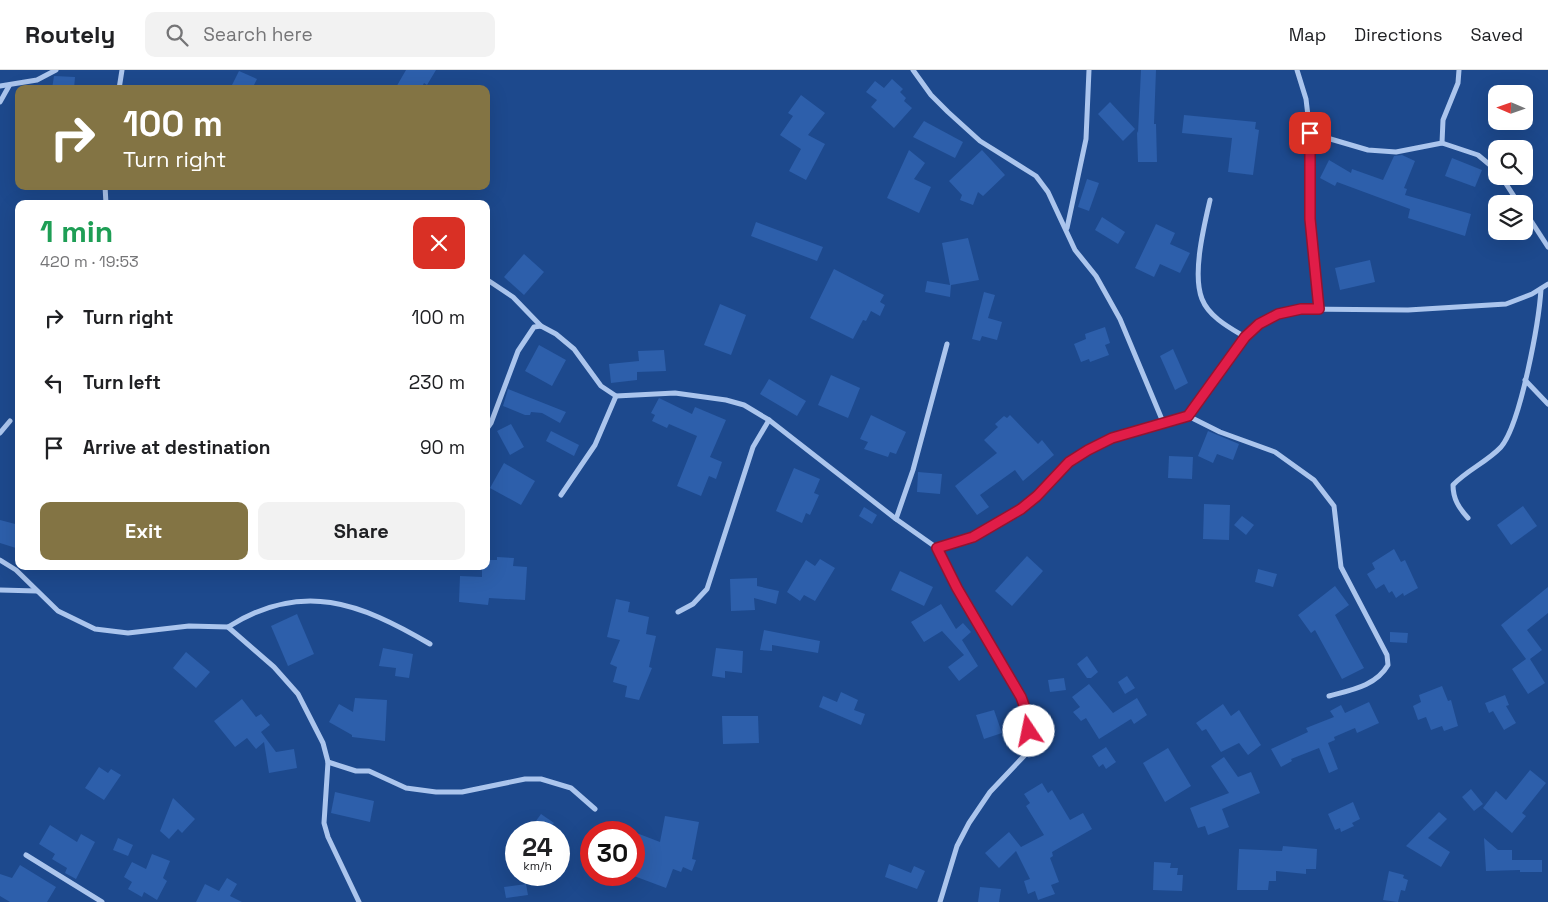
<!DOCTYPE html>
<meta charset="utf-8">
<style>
:root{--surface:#fff;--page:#f2f2f2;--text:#202124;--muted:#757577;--line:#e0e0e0;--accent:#837444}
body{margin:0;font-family:"Space Grotesk",sans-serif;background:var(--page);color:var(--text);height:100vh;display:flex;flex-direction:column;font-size:19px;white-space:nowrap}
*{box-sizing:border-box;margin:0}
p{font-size:16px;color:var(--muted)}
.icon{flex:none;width:28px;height:28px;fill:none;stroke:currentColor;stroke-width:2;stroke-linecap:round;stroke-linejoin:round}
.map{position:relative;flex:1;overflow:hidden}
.drawer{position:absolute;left:15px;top:130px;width:475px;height:370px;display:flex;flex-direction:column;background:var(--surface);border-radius:10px;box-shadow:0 5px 20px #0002}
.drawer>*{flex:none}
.top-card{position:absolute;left:15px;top:15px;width:475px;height:105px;border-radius:10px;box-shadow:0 5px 20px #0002;background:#837444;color:#fff;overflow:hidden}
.needle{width:32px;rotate:272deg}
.controls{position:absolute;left:1488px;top:15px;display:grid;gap:10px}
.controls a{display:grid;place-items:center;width:45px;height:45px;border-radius:10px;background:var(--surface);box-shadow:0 5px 20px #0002;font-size:25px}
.speed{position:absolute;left:505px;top:751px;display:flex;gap:10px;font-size:25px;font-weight:700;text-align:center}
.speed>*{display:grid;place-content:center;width:65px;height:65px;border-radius:50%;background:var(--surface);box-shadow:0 5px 20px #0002;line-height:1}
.speed small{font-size:12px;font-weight:400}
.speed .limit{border:8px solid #d22;background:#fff;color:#111}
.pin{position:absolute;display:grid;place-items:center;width:42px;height:42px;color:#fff;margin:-21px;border-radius:10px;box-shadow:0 2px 8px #0006}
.me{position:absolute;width:55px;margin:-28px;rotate:349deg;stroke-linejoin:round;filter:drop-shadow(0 0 4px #0008)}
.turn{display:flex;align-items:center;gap:18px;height:105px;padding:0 25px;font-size:22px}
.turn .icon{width:65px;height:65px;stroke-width:2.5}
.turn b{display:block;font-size:35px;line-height:42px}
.round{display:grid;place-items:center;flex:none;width:52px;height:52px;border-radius:10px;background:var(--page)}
.summary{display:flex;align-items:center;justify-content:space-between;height:85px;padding:0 25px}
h1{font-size:30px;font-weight:700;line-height:38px;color:#1e9e55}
.action{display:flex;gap:10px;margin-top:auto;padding:10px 25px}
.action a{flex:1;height:58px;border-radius:10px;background:var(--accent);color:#fff;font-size:20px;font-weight:700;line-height:58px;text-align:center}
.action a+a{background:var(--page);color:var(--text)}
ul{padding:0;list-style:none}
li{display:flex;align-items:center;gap:15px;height:65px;padding:0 25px}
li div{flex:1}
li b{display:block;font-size:19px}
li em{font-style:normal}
header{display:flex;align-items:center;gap:30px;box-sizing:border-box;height:70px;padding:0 25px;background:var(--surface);border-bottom:1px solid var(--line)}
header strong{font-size:24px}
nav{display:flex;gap:28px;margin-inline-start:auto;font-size:18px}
.search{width:350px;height:45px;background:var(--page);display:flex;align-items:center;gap:12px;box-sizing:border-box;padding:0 18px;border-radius:10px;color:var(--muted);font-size:19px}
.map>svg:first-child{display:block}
.building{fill:#2d5fab}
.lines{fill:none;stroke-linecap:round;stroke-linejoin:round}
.street{stroke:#abc5ed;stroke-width:5}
.route-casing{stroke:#92132f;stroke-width:12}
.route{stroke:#e11d48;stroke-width:9}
</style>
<header>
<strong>Routely</strong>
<div class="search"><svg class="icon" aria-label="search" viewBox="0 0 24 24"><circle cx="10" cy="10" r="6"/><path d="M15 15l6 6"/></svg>Search here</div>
<nav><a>Map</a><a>Directions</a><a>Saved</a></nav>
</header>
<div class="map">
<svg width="1548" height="832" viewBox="0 0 1548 832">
<rect width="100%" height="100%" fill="#1d498d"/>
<g class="building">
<path d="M406,0H436L427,15L424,13L421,19H395Z"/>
<path d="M1141,0H1156L1154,54H1156L1157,92H1138L1137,61L1138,63Z"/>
<path d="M239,1L257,9L252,19H230Z"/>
<path d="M54,6L75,7L74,19H52Z"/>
<path d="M892,9L903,19L900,22L906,28L904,31L912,38L894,58L871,37L877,30L866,22L875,11L884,18Z"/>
<path d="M801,25L825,43L808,65L825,74L806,110L789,101L801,79L780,65L793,46L788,43Z"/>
<path d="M1110,32L1135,59L1123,71L1098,44Z"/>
<path d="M1184,45L1256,52L1255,59L1259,60L1253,105L1228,102L1232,68L1182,63Z"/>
<path d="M924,51L963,72L955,88L913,67Z"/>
<path d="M909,80L925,93L914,109L931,117L919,143L887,128Z"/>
<path d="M982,80L1005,105L983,126L978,122L973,135L960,130L962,125L949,111Z"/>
<path d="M1402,85L1415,91L1404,118L1407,119L1405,125L1471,144L1465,166L1408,148L1410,139L1337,112L1335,116L1320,108L1329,90L1351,103L1352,99L1383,110L1394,86Z"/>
<path d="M1452,88L1482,100L1475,117L1445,106Z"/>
<path d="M1087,109L1099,113L1089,141L1078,137Z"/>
<path d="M1102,147L1125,162L1118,174L1095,160Z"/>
<path d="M756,152L823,177L817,191L751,166Z"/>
<path d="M1156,154L1175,163L1170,174L1190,183L1180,203L1160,194L1154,207L1135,198Z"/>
<path d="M968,168L979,210L951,215L950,227L925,222L927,211L950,215L942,173Z"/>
<path d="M524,184L544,202L524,225L504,207Z"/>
<path d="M1370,190L1375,212L1340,220L1335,198Z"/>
<path d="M834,199L884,225L880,232L885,235L880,246L871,241L866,251L863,250L853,269L810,248Z"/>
<path d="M984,222L995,225L988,248L1002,252L997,270L982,266L980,271L972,269Z"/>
<path d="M720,234L746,245L731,285L704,275Z"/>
<path d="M1105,257L1110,273L1105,275L1109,285L1090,292L1089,289L1081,292L1074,274L1086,269L1085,264Z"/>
<path d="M539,275L566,290L552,316L525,301Z"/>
<path d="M1173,279L1188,313L1175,320L1160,286Z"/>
<path d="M664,280L666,301L637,302V310L611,313L609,294L639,291L638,281Z"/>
<path d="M831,305L860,318L848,348L818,335Z"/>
<path d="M769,309L806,331L797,346L760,324Z"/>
<path d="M508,319L566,342L560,353L542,343L531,342L530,345H525L503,336Z"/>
<path d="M659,328L692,344L695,337L726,350L710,387L722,392L716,409L709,406L701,426L677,416L697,366L669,354L667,358L652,351L655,345L651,343Z"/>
<path d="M871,345L906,362L896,384L890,382L888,387L864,379L868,372L860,369Z"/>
<path d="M1010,345L1038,374L1042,370L1054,385L1023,411L1015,400L980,425L989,437L977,445L955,416L997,383L984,370L998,357L995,354L1004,346L1007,348Z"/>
<path d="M511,354L524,377L510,385L497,361Z"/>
<path d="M551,361L579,375L574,386L546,371Z"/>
<path d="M1208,361L1239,374L1233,390L1217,384L1213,393L1198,386Z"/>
<path d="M1169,386L1193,387L1192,409L1168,408Z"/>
<path d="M504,393L535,411L521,435L490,418Z"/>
<path d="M794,398L820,409L814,423L819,425L810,445L806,443L802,453L776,441Z"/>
<path d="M918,402L942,404L940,424L917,422Z"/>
<path d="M1204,434L1230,435L1229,470L1203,469Z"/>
<path d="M1523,436L1537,456L1511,475L1497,455Z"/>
<path d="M864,437L877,445L872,454L859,446Z"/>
<path d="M1242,446L1254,455L1246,465L1234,455Z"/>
<path d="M0,450L19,455V479L0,473Z"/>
<path d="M1394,479L1401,492L1405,490L1418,518L1404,526L1403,523L1396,528L1392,521L1389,523L1384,514L1376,519L1367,504L1375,499L1372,493Z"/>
<path d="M1027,486L1043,501L1012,536L995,521Z"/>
<path d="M497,487L514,488L513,496L527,497L525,530L489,528L488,535L459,532L460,506L482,507V496H486V490H497Z"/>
<path d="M820,489L835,498L815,531L804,525L800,531L787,522L806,490L815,496Z"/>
<path d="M1258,499L1277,504L1273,517L1255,512Z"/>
<path d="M900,501L933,517L924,536L891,520Z"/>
<path d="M757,508V516L779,521L776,534L754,528L755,540L731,541L730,509Z"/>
<path d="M1335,516L1349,535L1335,545L1364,598L1342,609L1315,560L1311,563L1298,545Z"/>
<path d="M1548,517V543L1527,560L1542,580L1530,589L1545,613L1528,624L1512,599L1526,589L1501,555Z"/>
<path d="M616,529L630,532L628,542L649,547L646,564L656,566L649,597L652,598L639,630L625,627L627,616L613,612L617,597L610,594L620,570L607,567Z"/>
<path d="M941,534L956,559L963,553L971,562L962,570L978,596L959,611L948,597L964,585L942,561L924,572L911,552Z"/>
<path d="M297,544L314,584L288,596L271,556Z"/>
<path d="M764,560L820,571L818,583L772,575V581L760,580Z"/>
<path d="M1390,562L1408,563L1407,573L1390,572Z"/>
<path d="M383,578L413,584L409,608L395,606L396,598L379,596Z"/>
<path d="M716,578L743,581L742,603L725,601V608L712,606Z"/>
<path d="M186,582L210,602L196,618L173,598Z"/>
<path d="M1087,586L1098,602L1091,608H1087L1077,594Z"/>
<path d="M1127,606L1135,618L1125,624L1118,612Z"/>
<path d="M1064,608L1066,620L1050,622L1048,610Z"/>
<path d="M1089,614L1113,643L1137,628L1147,645L1134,654L1131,649L1099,669L1086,648L1081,651L1073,642L1080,637L1072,627Z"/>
<path d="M1442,616L1448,631L1451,630L1458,656L1444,661L1442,656L1431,660L1426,647L1418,650L1413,636L1421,632L1419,625Z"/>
<path d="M841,622L858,630L854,640L865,644L861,655L819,637L823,626L837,632Z"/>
<path d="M1505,625L1509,635L1506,636L1516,653L1504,660L1493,641L1489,643L1485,633Z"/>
<path d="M355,628L387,630L385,671L352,667V665L329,652L339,634L353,642Z"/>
<path d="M242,629L256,647L261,644L270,655L261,662L276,682L294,679L297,698L269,703L264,672L256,679L247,668L235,677L214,651Z"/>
<path d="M1369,632L1379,653L1357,663L1355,658L1334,667L1335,670L1328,673L1338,699L1329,703L1319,678L1291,689L1292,691L1281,697L1271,679L1308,662L1306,658L1334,647L1330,641L1341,635L1345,643Z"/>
<path d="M1223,634L1231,646L1239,640L1261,675L1248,685L1239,673L1221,682L1206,659L1202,661L1196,653Z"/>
<path d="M994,640L1002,663L984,669L976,645Z"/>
<path d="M722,646H758L759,673L723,674Z"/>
<path d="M1106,677L1116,692L1106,699L1103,694L1099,697L1092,686Z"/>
<path d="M1168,678L1191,716L1165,732L1143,693Z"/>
<path d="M1224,687L1238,707L1251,702L1260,723L1222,739L1229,757L1208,765L1205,756L1198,758L1190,738L1229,723L1211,696Z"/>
<path d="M99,697L108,703L111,699L121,705L104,730L85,718Z"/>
<path d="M1530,700L1546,713L1522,743L1526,746L1512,763L1483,738L1496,721L1506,730Z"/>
<path d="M1042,713L1048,723L1052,720L1070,750L1083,743L1092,759L1052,782L1053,786L1050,788L1059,812L1051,815L1055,824L1038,830L1035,821L1028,824L1024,811L1030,809L1016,781L999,798L985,783L1009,762L1021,777L1044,765L1026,736L1030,733L1024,724Z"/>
<path d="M1471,719L1483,734L1474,741L1462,727Z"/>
<path d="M335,722L374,731L370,752L331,743Z"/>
<path d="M173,728L195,749L182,763L178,759L169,769L160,761Z"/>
<path d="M1353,732L1360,749L1352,753L1354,756L1341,762L1340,758L1335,760L1328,744Z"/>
<path d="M1439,742L1447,749L1428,768L1450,782L1441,797L1406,776Z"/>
<path d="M541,744L554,753L547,762H528Z"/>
<path d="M665,746L699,752L692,789L696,790L692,801L683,797L681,802L673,799L666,818L634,806V762L660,772Z"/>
<path d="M50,755L77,772L81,764L95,772L76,809L65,803L67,798L52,789L55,784L39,774Z"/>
<path d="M118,768L133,775L128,786L113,780Z"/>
<path d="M1484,768L1498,780H1512V790H1542V802H1520V800L1486,801Z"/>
<path d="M1283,776L1317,779L1316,799H1306V804L1276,801V811H1269L1268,820H1237L1239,779L1282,781Z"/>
<path d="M152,784L170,791L163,808L167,811L157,830L144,822L142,827L128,819L132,812L124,807L132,792L146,799Z"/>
<path d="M1154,792L1171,793L1170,798H1178L1177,805H1183L1182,821L1153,820Z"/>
<path d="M889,794L911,803L914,796L925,801L917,819L885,807Z"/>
<path d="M20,795L56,817L47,832H10L0,826V804L12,808Z"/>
<path d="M1389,801L1404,805L1403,808L1408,810L1405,821L1401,820L1398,832L1383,830Z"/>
<path d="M227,808L237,814L230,826L242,832H196L205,814L219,821Z"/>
<path d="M526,814L528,825L506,828L504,817Z"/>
<path d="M980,817L1001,819L999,832H978Z"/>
</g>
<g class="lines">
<g class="street">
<path d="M913,0L931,25L948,42L980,71L1036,106L1048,122L1075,180L1096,206L1120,249L1163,352"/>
<path d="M1297,0L1306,29L1310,63V149L1319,239"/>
<path d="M0,16L37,10L56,0"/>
<path d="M119,19L122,0"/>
<path d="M0,32L9,16"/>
<path d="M1310,63L1368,80L1396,82L1442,73L1478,85L1496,100"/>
<path d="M1442,73L1443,50L1458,13L1459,0"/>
<path d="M1501,106L1519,134"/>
<path d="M105,116L106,134"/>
<path d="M1210,130C1204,156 1192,204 1202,229C1209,247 1230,258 1245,267"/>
<path d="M1524,140L1548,177"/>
<path d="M1067,158L1086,69L1089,0"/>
<path d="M486,209L513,227L541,256"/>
<path d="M1525,310L1548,334"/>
<path d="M1188,346L1220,362L1275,382L1314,410L1334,436L1341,497L1387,585L1388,595C1376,616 1351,620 1329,626"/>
<path d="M486,360L491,353L518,281L534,257L541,256L556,264L574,279L601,316L616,326L675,323L726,330L744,335L769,350L896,449L937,478L973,467L1021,439L1037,426L1069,392L1088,380L1112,368L1188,346L1245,267L1259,254L1279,244L1301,239L1408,240L1506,234L1532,224L1548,214"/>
<path d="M0,363L10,351"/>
<path d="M561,425L595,375L616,326"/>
<path d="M1468,448C1459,438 1453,429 1453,415C1467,400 1487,392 1501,377C1521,353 1539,251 1541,219"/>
<path d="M896,449L913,400L947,274"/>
<path d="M937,478L957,518L1021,627L1028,646L1030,676L1024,686L990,722L969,753L957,776L940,832"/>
<path d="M0,490L16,500L58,541L95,559L128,563L189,556L228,557L274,597L298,624L323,673L328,692L324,753L328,767L359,832"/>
<path d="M0,520L37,521"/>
<path d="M678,542L693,534L707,519L753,377L769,350"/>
<path d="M228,557C302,510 360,533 430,574"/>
<path d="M328,692L356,701H369L406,718L436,722H462L525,709H541L571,718L595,739"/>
<path d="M26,785L102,832"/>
</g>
</g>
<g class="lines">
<defs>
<path id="route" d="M1029,661L1028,646L1021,627L957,518L937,478L973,467L1021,439L1037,426L1069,392L1088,380L1112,368L1188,346L1245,267L1259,254L1278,244L1301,239H1319L1310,149V63"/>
</defs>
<use href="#route" class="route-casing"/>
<use href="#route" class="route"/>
</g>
</svg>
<div class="controls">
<a><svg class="needle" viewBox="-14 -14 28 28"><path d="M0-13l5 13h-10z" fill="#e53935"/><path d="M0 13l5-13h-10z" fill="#757577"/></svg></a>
<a><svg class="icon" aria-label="search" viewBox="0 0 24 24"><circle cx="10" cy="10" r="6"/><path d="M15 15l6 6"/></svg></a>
<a><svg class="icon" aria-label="layers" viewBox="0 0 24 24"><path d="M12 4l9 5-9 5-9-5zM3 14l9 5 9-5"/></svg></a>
</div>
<div class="speed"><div>24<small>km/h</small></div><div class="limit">30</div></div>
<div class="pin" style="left:1310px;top:63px;background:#d93025"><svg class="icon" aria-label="arrive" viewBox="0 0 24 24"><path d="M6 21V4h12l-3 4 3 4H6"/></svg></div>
<svg class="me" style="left:1029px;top:661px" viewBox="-20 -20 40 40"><circle r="19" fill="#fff"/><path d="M0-13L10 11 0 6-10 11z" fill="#e11d48"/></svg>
<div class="top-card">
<div class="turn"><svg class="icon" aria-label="right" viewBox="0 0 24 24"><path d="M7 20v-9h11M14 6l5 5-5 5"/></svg><div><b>100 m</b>Turn right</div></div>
</div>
<section class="drawer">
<div class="summary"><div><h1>1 min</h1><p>420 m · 19:53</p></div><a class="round" style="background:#d93025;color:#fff"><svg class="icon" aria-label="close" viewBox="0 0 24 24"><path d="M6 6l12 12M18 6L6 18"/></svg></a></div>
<ul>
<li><svg class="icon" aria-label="right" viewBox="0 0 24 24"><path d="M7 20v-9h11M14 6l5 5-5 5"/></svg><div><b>Turn right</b></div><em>100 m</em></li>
<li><svg class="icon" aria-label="left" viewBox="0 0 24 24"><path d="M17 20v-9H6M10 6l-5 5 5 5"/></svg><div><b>Turn left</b></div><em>230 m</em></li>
<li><svg class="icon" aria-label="arrive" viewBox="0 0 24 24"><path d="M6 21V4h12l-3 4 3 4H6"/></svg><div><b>Arrive at destination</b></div><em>90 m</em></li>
</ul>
<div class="action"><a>Exit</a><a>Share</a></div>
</section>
</div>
